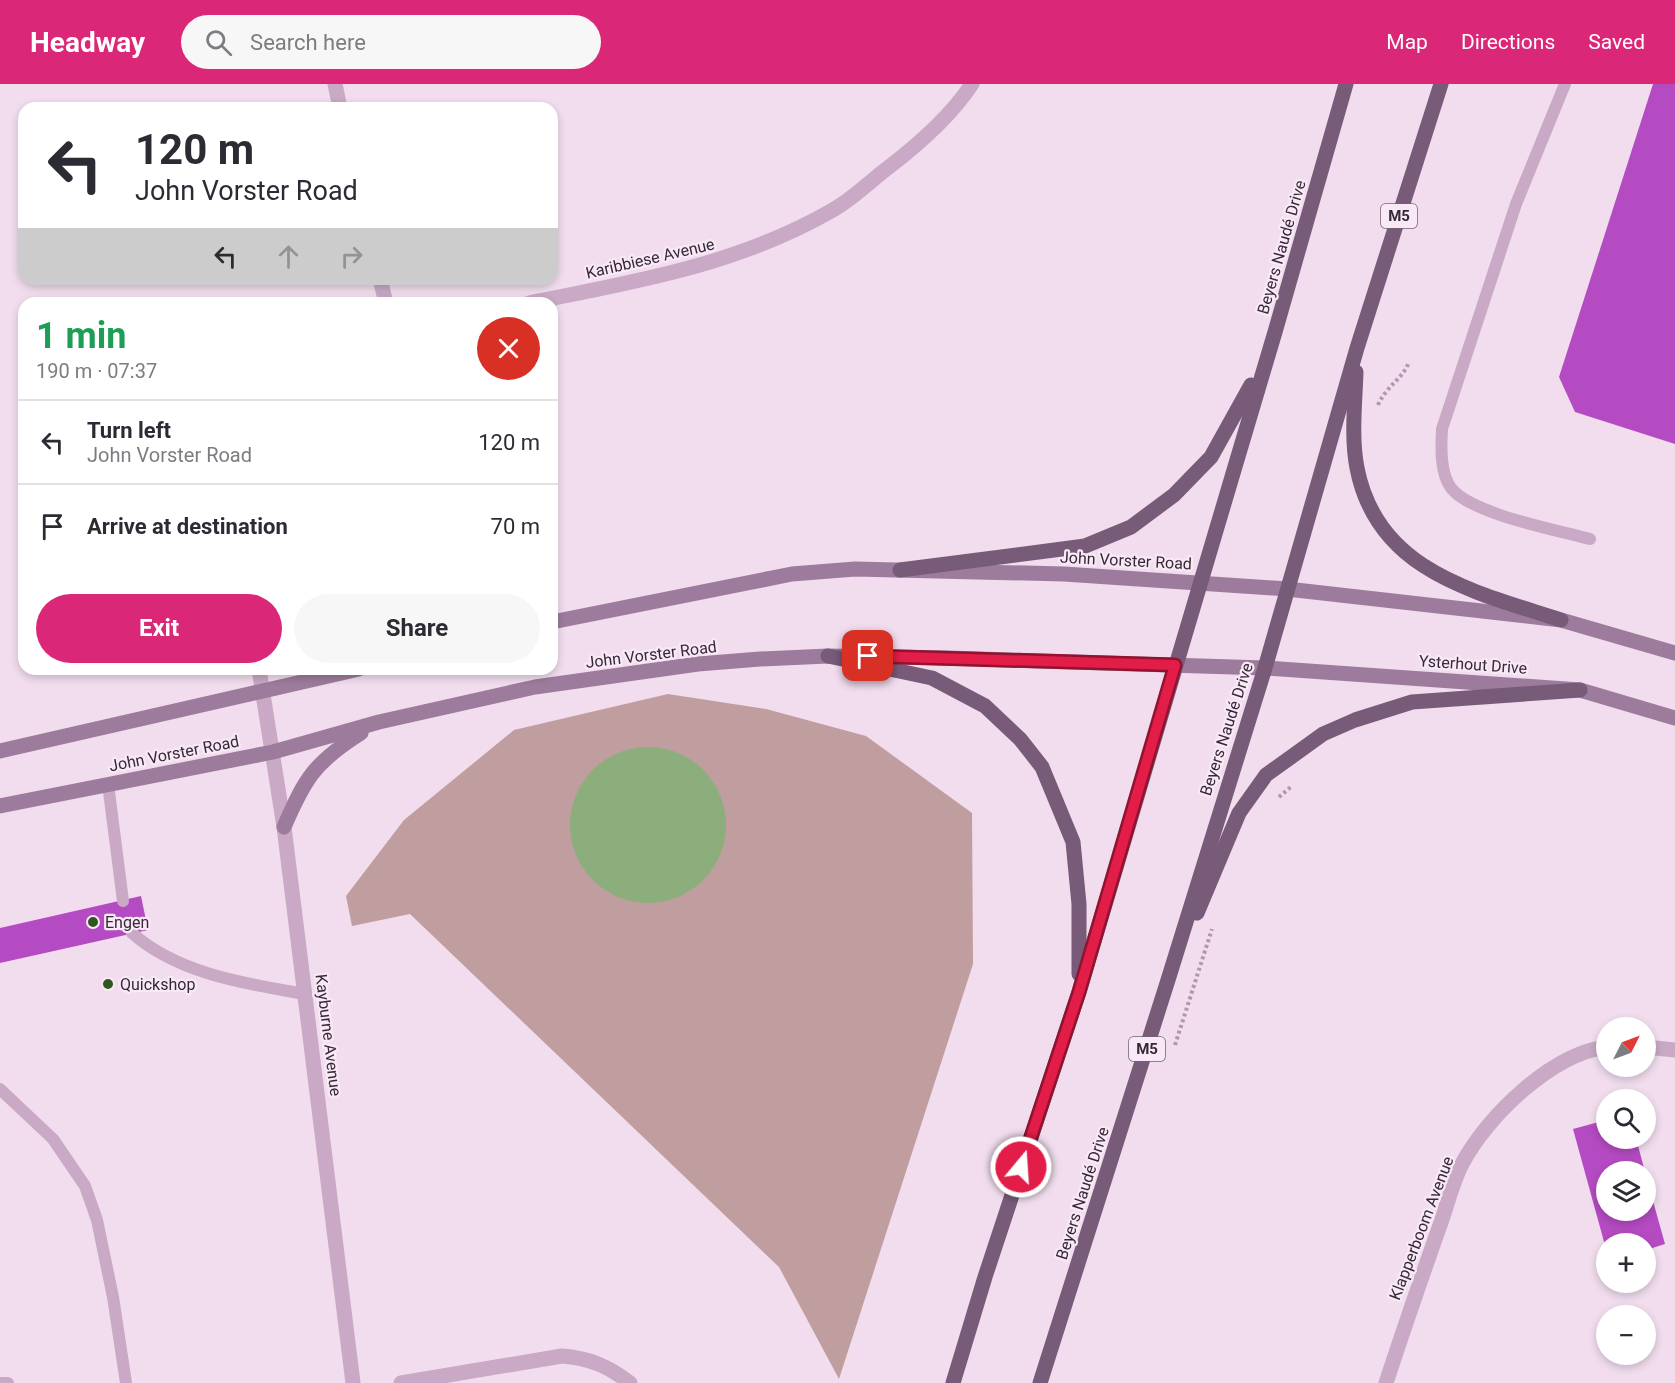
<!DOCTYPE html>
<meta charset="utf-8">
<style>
:root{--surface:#fff;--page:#f7f7f7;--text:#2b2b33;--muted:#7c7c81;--line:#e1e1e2;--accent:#db2777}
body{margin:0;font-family:Roboto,sans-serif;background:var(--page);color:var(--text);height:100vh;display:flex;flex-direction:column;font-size:22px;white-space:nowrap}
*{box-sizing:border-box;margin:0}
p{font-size:20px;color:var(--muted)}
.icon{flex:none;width:33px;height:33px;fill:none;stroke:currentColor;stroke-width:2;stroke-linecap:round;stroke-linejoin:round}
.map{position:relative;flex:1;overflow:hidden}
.details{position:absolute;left:18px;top:213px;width:540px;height:378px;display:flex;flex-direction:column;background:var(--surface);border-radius:18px;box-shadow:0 3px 9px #0003}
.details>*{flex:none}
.hud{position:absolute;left:18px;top:18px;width:540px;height:183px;border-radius:18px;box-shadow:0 3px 9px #0003;background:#fff;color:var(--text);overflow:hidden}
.needle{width:39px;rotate:48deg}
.fabs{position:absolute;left:1596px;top:933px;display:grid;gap:12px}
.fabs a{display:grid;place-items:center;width:60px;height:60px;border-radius:50%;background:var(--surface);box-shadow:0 3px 9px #0003;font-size:30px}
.pin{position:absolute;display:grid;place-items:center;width:51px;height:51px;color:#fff;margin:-26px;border-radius:12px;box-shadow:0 3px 9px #0006}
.me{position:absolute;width:66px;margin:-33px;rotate:18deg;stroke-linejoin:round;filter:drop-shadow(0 0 4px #0008)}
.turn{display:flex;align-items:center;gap:21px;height:126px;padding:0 18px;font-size:27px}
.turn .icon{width:78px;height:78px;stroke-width:2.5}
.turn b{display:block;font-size:42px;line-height:51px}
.lanes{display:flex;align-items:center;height:57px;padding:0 18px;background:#0003;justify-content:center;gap:30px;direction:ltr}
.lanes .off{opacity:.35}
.round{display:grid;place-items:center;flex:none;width:63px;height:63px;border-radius:32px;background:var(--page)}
.summary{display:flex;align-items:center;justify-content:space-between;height:102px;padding:0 18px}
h1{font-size:36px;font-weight:700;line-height:45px;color:#1e9e55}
.action{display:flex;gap:12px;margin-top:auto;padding:12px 18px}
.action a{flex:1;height:69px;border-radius:36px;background:var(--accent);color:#fff;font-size:24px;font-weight:700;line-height:69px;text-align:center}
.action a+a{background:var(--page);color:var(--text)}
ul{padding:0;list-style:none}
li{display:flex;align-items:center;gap:18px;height:84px;padding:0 18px;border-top:2px solid var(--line)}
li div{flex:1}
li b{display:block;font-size:22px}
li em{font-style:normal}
header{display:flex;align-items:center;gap:36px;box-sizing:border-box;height:84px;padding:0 30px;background:var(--accent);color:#fff}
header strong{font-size:28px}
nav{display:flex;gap:33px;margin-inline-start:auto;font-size:21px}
.search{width:420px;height:54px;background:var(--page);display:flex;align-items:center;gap:15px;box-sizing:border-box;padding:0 21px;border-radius:33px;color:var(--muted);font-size:22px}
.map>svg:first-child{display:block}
.green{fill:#c09d9e}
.water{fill:#8cae7d}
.building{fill:#b54bc2}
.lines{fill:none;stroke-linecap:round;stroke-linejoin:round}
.path{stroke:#b594b2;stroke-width:4;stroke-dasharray:3 3;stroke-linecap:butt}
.service{stroke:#c9a9c6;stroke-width:12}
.minor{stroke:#c9a9c6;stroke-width:15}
.secondary{stroke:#9d7b9c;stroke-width:15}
.primary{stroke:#785b78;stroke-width:15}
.route-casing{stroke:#92132f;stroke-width:15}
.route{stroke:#e11d48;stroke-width:10}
.poi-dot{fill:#2f5720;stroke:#f9e9f6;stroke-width:2}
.labels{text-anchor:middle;stroke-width:4.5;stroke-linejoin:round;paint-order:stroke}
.shield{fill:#f9e9f6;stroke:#706370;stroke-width:1.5}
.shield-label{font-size:15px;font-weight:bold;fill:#362937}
.street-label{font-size:16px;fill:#362937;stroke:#f9e9f6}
.poi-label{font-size:16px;fill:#362937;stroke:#f9e9f6;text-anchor:start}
</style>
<header>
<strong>Headway</strong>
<div class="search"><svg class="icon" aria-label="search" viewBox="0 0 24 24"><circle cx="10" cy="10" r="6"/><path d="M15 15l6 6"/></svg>Search here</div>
<nav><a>Map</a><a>Directions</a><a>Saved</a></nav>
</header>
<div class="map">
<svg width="1675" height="1299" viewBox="0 0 1675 1299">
<rect width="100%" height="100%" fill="#f1ddee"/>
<path class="green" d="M668,610L766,625L866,652L972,729L973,880L839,1295L779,1183L410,830L352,842L346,812L404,736L514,646Z"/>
<circle class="water" cx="648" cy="741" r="78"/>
<g class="building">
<path d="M1653,0H1675V360L1575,328L1559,293Z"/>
<path d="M141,812L148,846L0,879V844Z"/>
<path d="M1606,1036V1054H1636L1645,1088H1606V1126H1646V1092L1665,1160L1646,1166V1160H1606V1165L1573,1045Z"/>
</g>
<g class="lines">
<g class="path">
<path d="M1378,321C1387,301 1402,296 1409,278"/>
<path d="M1279,713L1292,702"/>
<path d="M1175,961L1212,845"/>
</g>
<g class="service">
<path d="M1565,0L1516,120L1442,345C1441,363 1440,389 1451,404C1471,430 1557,446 1590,455"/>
<path d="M108,700L123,817"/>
<path d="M132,849C178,890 247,900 305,910"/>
<path d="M0,1005L53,1055L85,1102L97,1136L113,1213L126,1299"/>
<path d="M0,1299H8"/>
</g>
<g class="minor">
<path d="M335,0L340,24"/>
<path d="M380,195L386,219"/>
<path d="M529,219C634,198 737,181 831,127C852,116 870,97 889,83C919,60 951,32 972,0"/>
<path d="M259,585L284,743L353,1299"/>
<path d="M1646,963L1675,966"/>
<path d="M401,1299L562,1272C589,1274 608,1282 630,1299"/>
<path d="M1386,1299C1403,1247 1421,1195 1439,1144C1447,1123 1452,1099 1462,1080C1487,1032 1552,970 1606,963"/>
</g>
<g class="secondary">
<path d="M552,538L792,490L855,485L1064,490L1287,505L1561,536L1675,569"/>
<path d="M0,667L359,585"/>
<path d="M0,722L273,668L379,638L535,603L698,580L760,575L828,572L948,574L1265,584L1580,606L1675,634"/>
<path d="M284,743C305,694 315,678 361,649"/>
</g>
<g class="primary">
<path d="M1356,288C1355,319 1351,353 1357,384C1377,488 1476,508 1561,536"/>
<path d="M900,486L1085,462L1131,443L1174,411L1211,373L1251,301"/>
<path d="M828,572L932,594L985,622L1020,655L1042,683L1073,758L1079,820V890"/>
<path d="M1197,829L1239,729L1266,691L1323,650L1355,636L1412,618L1580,606"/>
<path d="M953,1299L985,1193L1079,908L1275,248L1346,0"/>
<path d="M1040,1299L1168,896L1265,584L1357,264L1441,0"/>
</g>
</g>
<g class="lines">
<defs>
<path id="route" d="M868,572L1175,581L1079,908L1021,1083"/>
</defs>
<use href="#route" class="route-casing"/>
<use href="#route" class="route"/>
</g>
<g class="poi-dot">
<circle cx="93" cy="838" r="6"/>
<circle cx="108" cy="900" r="6"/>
</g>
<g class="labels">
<g class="shield">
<rect x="1381" y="120" width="36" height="24" rx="4.5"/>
<rect x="1129" y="953" width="36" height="24" rx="4.5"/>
</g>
<g class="shield-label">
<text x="1399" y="137">M5</text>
<text x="1147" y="970">M5</text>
</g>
<g class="street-label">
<text transform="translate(1281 163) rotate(-74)" y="6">Beyers Naudé Drive</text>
<text transform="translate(650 174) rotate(-13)" y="6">Karibbiese Avenue</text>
<text transform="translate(1126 476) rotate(3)" y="6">John Vorster Road</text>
<text transform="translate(651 570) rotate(-7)" y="6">John Vorster Road</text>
<text transform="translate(1473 580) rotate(4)" y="6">Ysterhout Drive</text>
<text transform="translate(1226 645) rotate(-72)" y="6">Beyers Naudé Drive</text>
<text transform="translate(174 669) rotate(-11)" y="6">John Vorster Road</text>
<text transform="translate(329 951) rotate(83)" y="6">Kayburne Avenue</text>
<text transform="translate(1082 1109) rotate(-72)" y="6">Beyers Naudé Drive</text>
<text transform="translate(1421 1144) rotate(-69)" y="6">Klapperboom Avenue</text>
</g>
<g class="poi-label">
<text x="105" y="844">Engen</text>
<text x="120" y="906">Quickshop</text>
</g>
</g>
</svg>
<div class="fabs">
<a><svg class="needle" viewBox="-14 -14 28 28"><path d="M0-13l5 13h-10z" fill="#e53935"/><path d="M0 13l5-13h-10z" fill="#7c7c81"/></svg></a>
<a><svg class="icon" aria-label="search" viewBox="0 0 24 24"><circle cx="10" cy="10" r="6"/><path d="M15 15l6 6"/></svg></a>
<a><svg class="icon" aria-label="layers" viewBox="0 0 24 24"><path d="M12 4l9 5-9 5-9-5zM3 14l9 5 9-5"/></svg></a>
<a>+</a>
<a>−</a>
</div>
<div class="pin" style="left:868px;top:572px;background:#d93025"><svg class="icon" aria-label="arrive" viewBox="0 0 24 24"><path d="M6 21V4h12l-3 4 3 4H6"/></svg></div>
<svg class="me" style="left:1021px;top:1083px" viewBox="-20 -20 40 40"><circle r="17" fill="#e11d48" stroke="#fff" stroke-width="3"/><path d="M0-11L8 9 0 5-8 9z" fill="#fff"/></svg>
<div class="hud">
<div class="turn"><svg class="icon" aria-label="left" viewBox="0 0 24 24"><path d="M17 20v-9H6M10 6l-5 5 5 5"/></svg><div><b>120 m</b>John Vorster Road</div></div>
<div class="lanes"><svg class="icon" aria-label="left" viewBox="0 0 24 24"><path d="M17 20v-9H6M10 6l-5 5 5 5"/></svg><svg class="icon off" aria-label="ahead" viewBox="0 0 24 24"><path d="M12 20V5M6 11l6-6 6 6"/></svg><svg class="icon off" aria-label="right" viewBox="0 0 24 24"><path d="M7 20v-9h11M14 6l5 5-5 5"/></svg></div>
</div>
<section class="details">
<div class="summary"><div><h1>1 min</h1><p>190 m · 07:37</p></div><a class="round" style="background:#d93025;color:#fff"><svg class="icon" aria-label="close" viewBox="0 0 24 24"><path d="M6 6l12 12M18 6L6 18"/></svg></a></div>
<ul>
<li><svg class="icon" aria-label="left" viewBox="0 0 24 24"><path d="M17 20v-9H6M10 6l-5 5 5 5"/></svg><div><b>Turn left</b><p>John Vorster Road</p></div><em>120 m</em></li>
<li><svg class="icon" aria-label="arrive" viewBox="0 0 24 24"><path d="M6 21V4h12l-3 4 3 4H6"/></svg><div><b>Arrive at destination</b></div><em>70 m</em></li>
</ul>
<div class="action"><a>Exit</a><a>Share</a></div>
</section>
</div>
